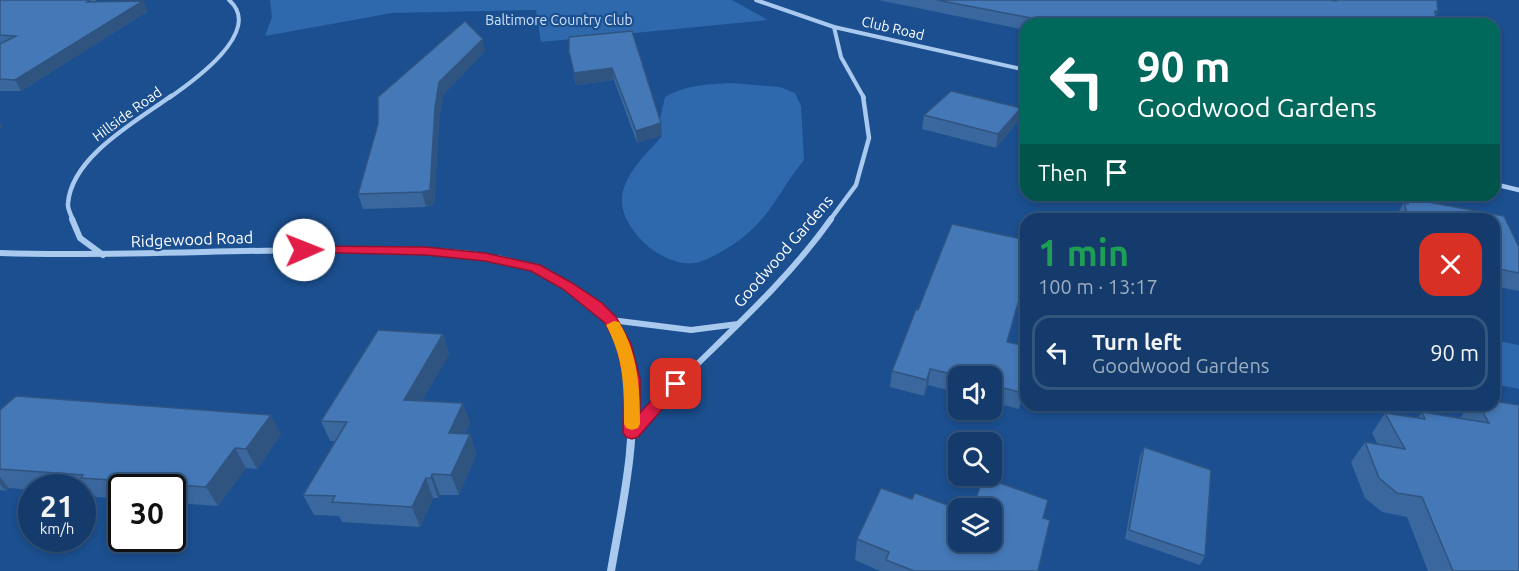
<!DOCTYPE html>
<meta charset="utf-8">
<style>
:root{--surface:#143b6b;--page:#214673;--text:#f1f3f6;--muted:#9dadc1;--line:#33557e}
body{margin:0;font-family:Ubuntu,sans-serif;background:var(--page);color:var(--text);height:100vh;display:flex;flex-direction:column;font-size:22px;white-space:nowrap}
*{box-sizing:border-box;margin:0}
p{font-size:20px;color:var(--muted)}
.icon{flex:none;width:33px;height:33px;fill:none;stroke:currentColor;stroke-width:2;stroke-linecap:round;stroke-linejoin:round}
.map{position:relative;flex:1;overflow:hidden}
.details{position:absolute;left:1020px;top:213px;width:480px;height:198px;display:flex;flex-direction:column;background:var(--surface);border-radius:18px;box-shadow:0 3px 9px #0003,0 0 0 2px var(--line)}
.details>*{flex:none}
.hud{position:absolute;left:1020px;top:18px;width:480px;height:183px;border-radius:18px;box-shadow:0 3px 9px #0003,0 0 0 2px var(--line);background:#00695c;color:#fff;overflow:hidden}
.controls{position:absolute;left:948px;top:366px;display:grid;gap:12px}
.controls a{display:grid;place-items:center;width:54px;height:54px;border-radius:12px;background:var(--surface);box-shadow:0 3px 9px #0003,0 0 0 2px var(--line);font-size:30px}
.speed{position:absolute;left:18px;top:474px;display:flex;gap:12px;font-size:30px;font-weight:700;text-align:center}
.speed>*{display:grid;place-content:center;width:78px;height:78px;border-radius:50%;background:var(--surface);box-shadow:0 3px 9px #0003,0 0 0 2px var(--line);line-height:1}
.speed small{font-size:15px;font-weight:400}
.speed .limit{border:3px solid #111;border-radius:9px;background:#fff;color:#111}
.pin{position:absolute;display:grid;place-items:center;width:51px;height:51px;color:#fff;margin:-26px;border-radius:12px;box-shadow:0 3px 9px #0006}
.me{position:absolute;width:66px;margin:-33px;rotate:89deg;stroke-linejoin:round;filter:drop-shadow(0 0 4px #0008)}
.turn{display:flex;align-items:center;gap:21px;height:126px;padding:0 18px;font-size:27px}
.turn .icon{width:78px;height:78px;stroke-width:2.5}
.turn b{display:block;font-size:42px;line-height:51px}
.then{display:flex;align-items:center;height:57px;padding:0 18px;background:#0003;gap:12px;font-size:22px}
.round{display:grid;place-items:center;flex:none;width:63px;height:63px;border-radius:18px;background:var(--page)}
.headline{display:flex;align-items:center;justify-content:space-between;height:102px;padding:0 18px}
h1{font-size:36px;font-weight:700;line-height:45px;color:#1e9e55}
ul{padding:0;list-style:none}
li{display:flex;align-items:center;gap:18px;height:75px;margin:0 12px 9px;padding:0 6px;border:3px solid var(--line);border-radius:18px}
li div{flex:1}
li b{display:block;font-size:22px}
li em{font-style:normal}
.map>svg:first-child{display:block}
.green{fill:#2e69ad}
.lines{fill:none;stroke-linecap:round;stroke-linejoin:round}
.street-far3{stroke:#a9c9ee;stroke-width:4}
.street-far2{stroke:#a9c9ee;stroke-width:4.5}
.street-far1{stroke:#a9c9ee;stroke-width:6}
.street{stroke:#a9c9ee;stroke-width:8}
.wall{fill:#3a679d}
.shaded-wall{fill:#305480}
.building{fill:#4478b7;stroke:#305480;stroke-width:1.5}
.route{fill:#e11d48;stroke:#92132f;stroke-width:1.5}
.slow{fill:#f59e0b}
.labels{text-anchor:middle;stroke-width:4.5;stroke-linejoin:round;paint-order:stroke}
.far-park-label{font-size:14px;fill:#cfe3fa;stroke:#1b4f8f}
.far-street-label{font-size:14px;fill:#fff;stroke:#1b4f8f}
.street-label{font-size:16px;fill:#fff;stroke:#1b4f8f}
</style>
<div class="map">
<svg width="1519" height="571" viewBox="0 0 1519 571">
<rect width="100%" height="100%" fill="#1b4f8f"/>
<g class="green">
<path d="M270,0H732L768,20L541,42L536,10L392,13L265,36L272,17Z"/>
<path d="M731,83L780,87L795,93L801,106L804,160C788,179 777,202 761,220C747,237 725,251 705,260C672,276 619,232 622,197C625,172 647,154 662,136L659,123L665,97C685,85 708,84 731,83Z"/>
<path d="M1494,340L1519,345V389L1494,384Z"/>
</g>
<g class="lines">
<g class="street-far3">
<path d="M756,0L834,27L1026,70"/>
<path d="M834,27L841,57L864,98"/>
<path d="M169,98C192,82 265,31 229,0"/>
</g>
<g class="street-far2">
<path d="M1494,184L1519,190"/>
<path d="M73,220C71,215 67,208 68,203C72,156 137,121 171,96"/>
<path d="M830,220L856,185L869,138L863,96"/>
</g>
<g class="street-far1">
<path d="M72,219L80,238L103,255"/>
<path d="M0,253C119,257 237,249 355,250C415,250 479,248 536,269C583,286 625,324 630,376"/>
<path d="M611,320L691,330L738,324"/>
<path d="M685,376C736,326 790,277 831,219"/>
</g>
<g class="street">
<path d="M632,433L686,374"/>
<path d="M611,571C622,506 638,440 630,374"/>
</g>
</g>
<g class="wall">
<path d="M0,0H96L97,2L148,11L21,91H0Z"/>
<path d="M878,0H1437L1438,12L1435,17L1436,24H1026V30Z"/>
<path d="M632,31L662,135L637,143L614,80L576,85L569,52Z"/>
<path d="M485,51L443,95L439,121L434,205L426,207L363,209L358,194L378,124Z"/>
<path d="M924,115L1018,121L996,148L922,129Z"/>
<path d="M1125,195H1145L1143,200Z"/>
<path d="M1406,198L1504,216L1519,247V291L1494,286V219H1396L1398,213Z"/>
<path d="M1026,240V277L1007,342L1023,393L1019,409L992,402V376H958V393L928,385L924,396L890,387L892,371L918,310Z"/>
<path d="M443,334L449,354L422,401L463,403L470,423L465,434H470L476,454L459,495H440L438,498H433L420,527L342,522L339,516L314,515L303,495L335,441H330L321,421Z"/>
<path d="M1470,405H1494L1519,571H1428L1407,517L1382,512L1365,498L1351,462L1365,442L1378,445L1372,433L1385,413L1418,418L1422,412L1460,419V418Z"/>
<path d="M0,410L281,434L257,469L246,468L218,506L176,503L172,508V488H122V516L109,500L111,498L96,497L93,494L82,493V488H32V490L9,488L6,491L0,490Z"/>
<path d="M1144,447L1205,556L1200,565L1125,539L1140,456Z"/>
<path d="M1043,518L1038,571H880L855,560L857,539L958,542Z"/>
</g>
<g class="shaded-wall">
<path d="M143,1L148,11L21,91L15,80Z"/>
<path d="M483,39L485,51L443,95L439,121L434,205L426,207L422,192L439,82Z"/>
<path d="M612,68L614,80L576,85L574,73Z"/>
<path d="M1021,108L1018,121L996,148L998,134Z"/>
<path d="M0,122L3,127L0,129Z"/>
<path d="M661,123L662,135L637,143L636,131Z"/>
<path d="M1026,275V277L1003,358L1007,342Z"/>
<path d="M443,334L449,354L411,420L404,400Z"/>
<path d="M930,369L928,385L924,396L927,380Z"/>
<path d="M463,403L470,423L456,453L449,433Z"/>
<path d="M271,415L281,434L257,469L246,449Z"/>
<path d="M470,434L476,454L459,495L451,475Z"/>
<path d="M235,448L246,468L218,506L206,487Z"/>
<path d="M432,474L440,495L438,498L431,478Z"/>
<path d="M0,477L9,488L6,491L0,484Z"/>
<path d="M426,478L433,498L420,527L412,507Z"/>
<path d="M172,498L176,503L172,508Z"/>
</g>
<g class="building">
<path d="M0,0H90L87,2L143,1L15,80L0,79V44L16,36L0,35Z"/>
<path d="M937,0H1330L1336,1L1337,0H1437L1438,12L1435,11L1436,24H1083L1076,23L1074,24H1046L1028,21L1031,18Z"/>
<path d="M465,21L483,39L439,82L435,108L430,190L422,192L358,194L378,124V97Z"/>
<path d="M632,31L661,123L636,131L612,68L574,73L569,52V37Z"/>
<path d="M951,91L1021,108L998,134L924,115Z"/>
<path d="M1406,198L1504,216L1519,247V273L1494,268V219H1409L1404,203L1408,204Z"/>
<path d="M952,224L1026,240V275L1007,342L1026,346V379L1023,393L992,385V376H960L930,369L927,380L892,371L916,309L918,310Z"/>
<path d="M378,330L443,334L404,400L463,403L449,433L470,434L451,475L432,474L431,478H426L412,507L332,502L335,496L303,495L347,422L321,421Z"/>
<path d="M16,396L271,415L246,449L235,448L206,487L163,484L160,488H122V501L109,500L125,481L81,478L83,475L0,469V410Z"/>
<path d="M1494,401L1519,405V571H1453L1422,497L1397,493L1379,478L1365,442L1405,449L1385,413L1425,419L1422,412L1489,423L1479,405H1494Z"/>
<path d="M1144,447L1211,470L1205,556L1129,530Z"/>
<path d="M983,477L1048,500L1043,518L1050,520L1038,571H914L886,560L889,552L857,539L881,488L912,499L915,493L958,509V542H992V508H973Z"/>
</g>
<path class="route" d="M304,246L426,247L485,253L540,265L572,283L602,303L616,317L631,344L640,379V413L670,380H682L684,384L638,437L632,439L626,437L623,433L624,379L616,344L605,323L563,289L531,271L485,261L426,255L299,252L297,250Z"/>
<path class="slow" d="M614,321L619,322C638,354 640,387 640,424L638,428L632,430L626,428L624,424C624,386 624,359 606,325Z"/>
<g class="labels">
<g class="far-park-label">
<text x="559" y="25">Baltimore Country Club</text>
</g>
<g class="far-street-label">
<text transform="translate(893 28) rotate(13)" y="5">Club Road</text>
<text transform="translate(127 114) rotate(-36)" y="5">Hillside Road</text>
</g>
<g class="street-label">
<text transform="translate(192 239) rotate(-2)" y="6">Ridgewood Road</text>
<text transform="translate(783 251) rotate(-49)" y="6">Goodwood Gardens</text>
</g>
</g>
</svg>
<div class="controls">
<a><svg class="icon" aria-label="sound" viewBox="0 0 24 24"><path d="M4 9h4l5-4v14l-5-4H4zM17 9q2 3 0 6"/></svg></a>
<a><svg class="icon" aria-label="search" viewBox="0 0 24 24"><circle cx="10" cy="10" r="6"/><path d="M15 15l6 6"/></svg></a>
<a><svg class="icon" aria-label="layers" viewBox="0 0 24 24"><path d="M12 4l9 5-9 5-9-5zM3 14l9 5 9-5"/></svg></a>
</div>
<div class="speed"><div>21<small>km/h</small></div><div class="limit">30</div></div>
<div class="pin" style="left:676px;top:384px;background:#d93025"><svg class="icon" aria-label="arrive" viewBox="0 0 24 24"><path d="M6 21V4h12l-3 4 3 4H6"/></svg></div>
<svg class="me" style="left:304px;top:250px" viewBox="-20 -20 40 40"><circle r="19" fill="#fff"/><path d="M0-13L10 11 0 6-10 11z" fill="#e11d48"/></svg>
<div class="hud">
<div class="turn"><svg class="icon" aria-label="left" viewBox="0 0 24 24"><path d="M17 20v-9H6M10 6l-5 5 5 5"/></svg><div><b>90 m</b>Goodwood Gardens</div></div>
<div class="then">Then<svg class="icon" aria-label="arrive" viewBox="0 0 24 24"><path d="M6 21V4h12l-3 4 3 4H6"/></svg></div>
</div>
<section class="details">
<div class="headline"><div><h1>1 min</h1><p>100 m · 13:17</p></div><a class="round" style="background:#d93025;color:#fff"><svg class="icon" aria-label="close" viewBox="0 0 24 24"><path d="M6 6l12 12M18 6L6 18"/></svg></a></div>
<ul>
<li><svg class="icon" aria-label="left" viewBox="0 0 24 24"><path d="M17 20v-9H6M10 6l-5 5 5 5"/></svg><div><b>Turn left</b><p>Goodwood Gardens</p></div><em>90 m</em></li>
</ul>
</section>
</div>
